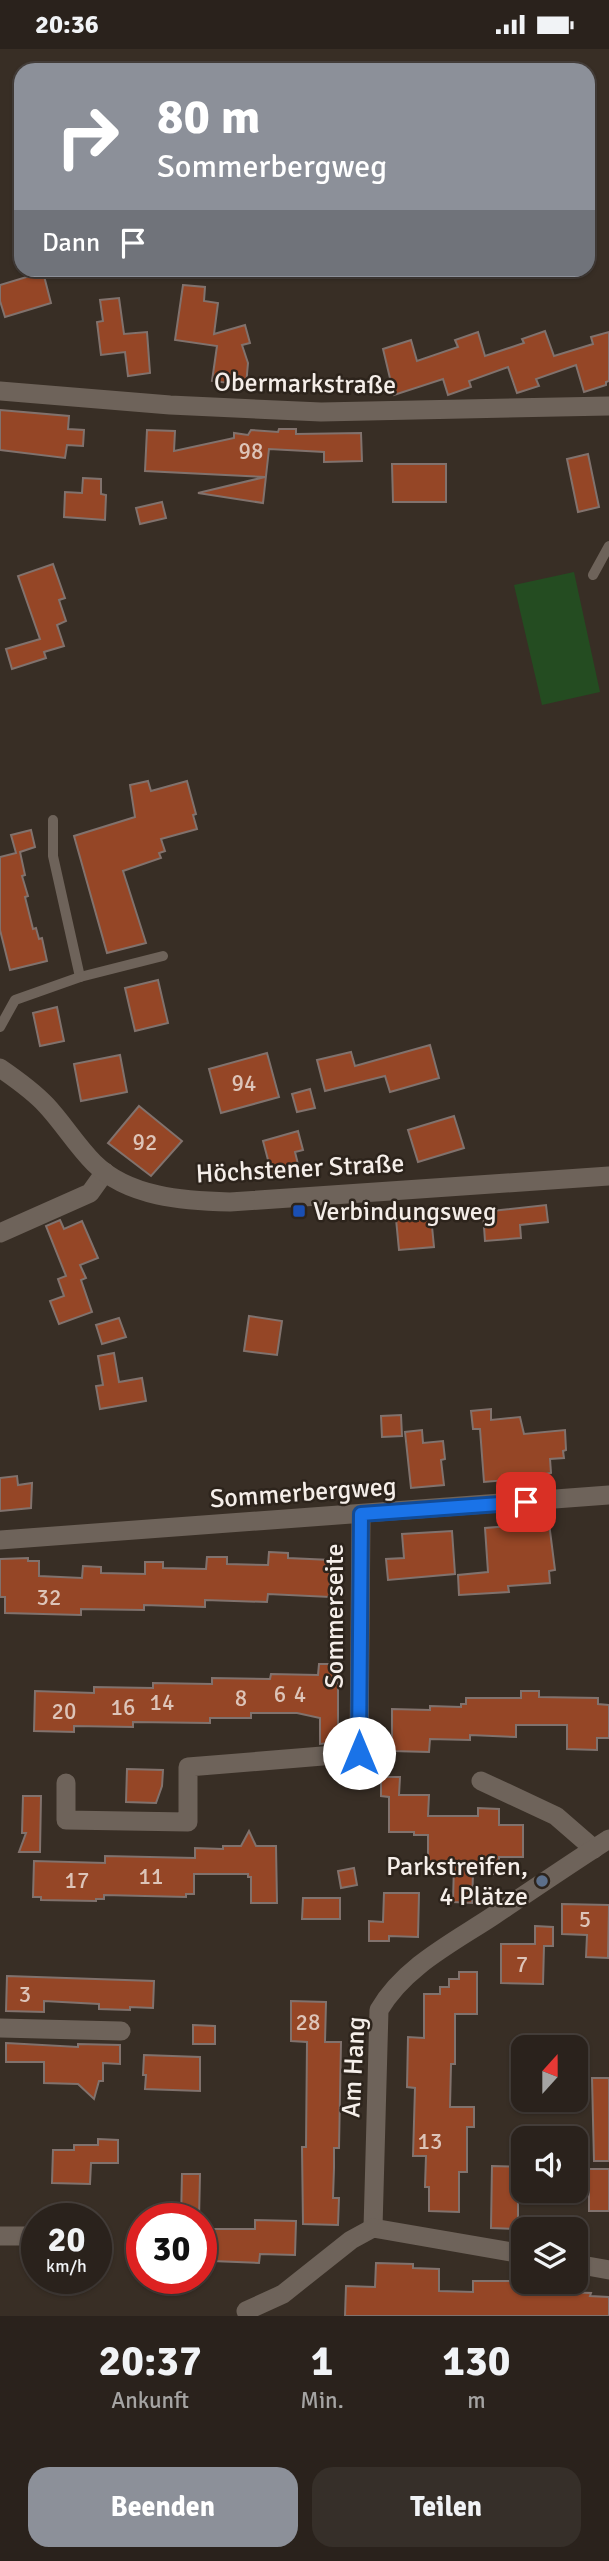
<!DOCTYPE html>
<html lang="de">
<meta charset="utf-8">
<style>
:root{--surface:#2a221c;--page:#362f29;--text:#f1f3f6;--muted:#a5a4a3;--line:#463f3b;--accent:#8c9099}
body{margin:0;font-family:Signika,sans-serif;background:var(--page);color:var(--text);height:100vh;display:flex;flex-direction:column;font-size:26px;white-space:nowrap}
*{box-sizing:border-box;margin:0}
p{font-size:23px;color:var(--muted)}
.icon{flex:none;width:38px;height:38px;fill:none;stroke:currentColor;stroke-width:2;stroke-linecap:round;stroke-linejoin:round}
.map{position:relative;height:2267px;overflow:hidden}
.panel{display:flex;flex-direction:column;background:var(--surface);flex:1}
.panel>*{flex:none}
.top-card{position:absolute;left:14px;top:14px;width:581px;height:214px;border-radius:21px;box-shadow:0 2px 5px #0004,0 0 0 2px var(--line);background:#8c9099;color:#fff;overflow:hidden}
.needle{width:46px;rotate:21deg}
.buttons{position:absolute;left:511px;top:1986px;display:grid;gap:14px}
.buttons a{display:grid;place-items:center;width:77px;height:77px;border-radius:14px;background:var(--surface);box-shadow:0 2px 5px #0004,0 0 0 2px var(--line);font-size:35px}
.speed{position:absolute;left:21px;top:2154px;display:flex;gap:14px;font-size:35px;font-weight:700;text-align:center}
.speed>*{display:grid;place-content:center;width:91px;height:91px;border-radius:50%;background:var(--surface);box-shadow:0 2px 5px #0004,0 0 0 2px var(--line);line-height:1}
.speed small{font-size:18px;font-weight:400}
.speed .limit{border:10px solid #d22;background:#fff;color:#111}
.pin{position:absolute;display:grid;place-items:center;width:60px;height:60px;color:#fff;margin:-30px;border-radius:14px;box-shadow:0 4px 10px #0006}
.me{position:absolute;width:77px;margin:-38px;rotate:0deg;stroke-linejoin:round;filter:drop-shadow(0 0 5px #0008)}
.turn{display:flex;align-items:center;gap:24px;height:147px;padding:0 28px;font-size:32px}
.turn .icon{width:91px;height:91px;stroke-width:2.5}
.turn b{display:block;font-size:49px;line-height:60px}
.then{display:flex;align-items:center;height:66px;padding:0 28px;background:#0003;gap:14px;font-size:26px}
.eta{display:flex;justify-content:space-evenly;align-items:center;height:119px;text-align:center}
.eta b{font-size:42px;font-weight:700;line-height:49px}
.button{display:flex;gap:14px;margin-top:auto;padding:14px 28px}
.button a{flex:1;height:80px;border-radius:21px;background:var(--accent);color:#fff;font-size:28px;font-weight:700;line-height:80px;text-align:center}
.button a+a{background:var(--page);color:var(--text)}
.status{display:flex;justify-content:space-between;align-items:center;height:49px;padding:0 35px;background:var(--surface);direction:ltr}
.status svg{height:19px;fill:currentColor}
.map>svg:first-child{display:block}
.green{fill:#244c21}
.building{fill:#954626;stroke:#81726d;stroke-width:2}
.lines{fill:none;stroke-linecap:round;stroke-linejoin:round}
.service{stroke:#6e635a;stroke-width:10}
.minor{stroke:#6e635a;stroke-width:19}
.secondary{stroke:#6e635a;stroke-width:19}
.route-casing{stroke:#114b97;stroke-width:18}
.route{stroke:#1a73e8;stroke-width:12}
.transit-dot{fill:#1a4fb4;stroke:#2d241c;stroke-width:2.5}
.service-dot{fill:#5c6f8a;stroke:#2d241c;stroke-width:2.5}
.labels{text-anchor:middle;stroke-width:5;stroke-linejoin:round;paint-order:stroke}
.number-label{font-size:23px;fill:#ddc4b8}
.street-label{font-size:26px;fill:#f5eee9;stroke:#2d241c}
.poi-label{font-size:26px;fill:#f5eee9;stroke:#2d241c;text-anchor:start}
</style>
<div class="status"><b>20:36</b><svg viewBox="0 0 49 12"><path d="M0 12V9h3v3zM5 12V6h3v6zM10 12V3h3v9zM15 12V0h3v12zM26 1h20v11H26zM47 4h2v5h-2z"/></svg></div>
<div class="map">
<svg width="609" height="2267" viewBox="0 0 609 2267">
<rect width="100%" height="100%" fill="#382e25"/>
<path class="green" d="M574,523L600,643L542,656L514,536Z"/>
<g class="building">
<path d="M43,223L51,254L5,268L0,252V236Z"/>
<path d="M183,236L205,238L204,252L218,254L214,285L245,276L250,294L242,296L248,314L246,336L212,332L217,297L175,291Z"/>
<path d="M119,249L124,285L147,283L150,324L128,327L125,303L101,306L97,273L103,272L100,251Z"/>
<path d="M545,282L554,307L593,295L591,288L609,283V332L606,333V336L584,343L576,316L536,330L539,337L517,344L508,318L469,332L471,338L448,346L443,330L394,346L383,300L411,291L417,312L458,298L455,291L478,283L485,307L524,294L522,290Z"/>
<path d="M0,361L69,367L68,380L84,381L83,397L67,396L65,409L0,401Z"/>
<path d="M279,380H296V385L361,384L362,412L324,413V403L269,400L263,454L198,444L265,428L145,422L147,381L175,382L174,402L234,389V384L248,386L251,381L278,383Z"/>
<path d="M588,405L599,458L578,463L567,410Z"/>
<path d="M392,415H446V453H393Z"/>
<path d="M83,429L101,430V445L106,446L105,471L64,468L65,443L82,444Z"/>
<path d="M162,453L166,469L140,475L136,459Z"/>
<path d="M53,515L65,549L59,551L66,572L57,576L64,597L44,603L46,609L12,620L6,600L40,590L18,527Z"/>
<path d="M148,732L151,742L187,732L196,765L193,766L197,780L161,790L165,802L159,804L161,809L123,822L146,894L107,904L74,787L135,768L130,736Z"/>
<path d="M31,781L35,798L20,803L25,826L22,827L28,847L25,848L33,880L36,879L39,890L42,889L47,912L10,921L0,881V808L16,804L11,786Z"/>
<path d="M158,931L168,974L135,982L125,939Z"/>
<path d="M57,958L64,992L40,997L33,964Z"/>
<path d="M430,996L439,1029L390,1043L385,1027L325,1042L317,1011L351,1003L355,1017Z"/>
<path d="M267,1004L279,1048L221,1064L209,1020Z"/>
<path d="M120,1006L127,1043L81,1052L74,1015Z"/>
<path d="M310,1040L315,1059L297,1063L292,1045Z"/>
<path d="M139,1057L182,1092L151,1127L108,1094Z"/>
<path d="M454,1067L464,1099L418,1113L408,1081Z"/>
<path d="M298,1082L303,1101L295,1103L299,1119L272,1126L263,1092Z"/>
<path d="M546,1156L548,1173L520,1176L521,1189L485,1192L483,1163Z"/>
<path d="M431,1167L434,1198L399,1201L396,1170Z"/>
<path d="M60,1171L64,1180L82,1172L98,1209L80,1216L86,1229L81,1231L92,1263L59,1275L50,1252L64,1247L58,1230L66,1227L46,1177Z"/>
<path d="M249,1267L282,1272L277,1306L244,1302Z"/>
<path d="M119,1269L126,1288L102,1295L96,1276Z"/>
<path d="M114,1304L119,1333L142,1329L146,1352L100,1360L96,1337L103,1336L98,1307Z"/>
<path d="M491,1360V1371L520,1368L524,1385L565,1381L566,1401L563,1402L564,1409L550,1410L551,1424L544,1425V1428L484,1433L480,1380H473L471,1362Z"/>
<path d="M401,1366L402,1387L382,1388L381,1367Z"/>
<path d="M422,1381L423,1394L443,1392L445,1410L441,1411L444,1436L411,1439L405,1383Z"/>
<path d="M17,1427L18,1436L32,1434L31,1459L0,1462V1429Z"/>
<path d="M549,1474L555,1521L549,1522L550,1534L508,1537L509,1543L459,1546L458,1526L488,1523L485,1479Z"/>
<path d="M452,1482L455,1525L388,1531L386,1510L404,1509L402,1485Z"/>
<path d="M269,1503L288,1504V1509L331,1511L330,1548L268,1545L267,1553L205,1551V1558L144,1556V1561L81,1560V1566L5,1564V1548H0V1510L28,1509V1512H39V1527L82,1529L83,1517L101,1518V1524L145,1525V1513H163V1519L206,1520L207,1508H227V1515L268,1516Z"/>
<path d="M319,1615H338V1693L320,1695V1669L297,1664H251V1669H210V1674L133,1673V1678L74,1677V1683L34,1682L35,1642L94,1644V1638L153,1639V1634L212,1635V1629L270,1630L271,1625L318,1626Z"/>
<path d="M521,1642H539V1648L598,1649V1655L609,1656V1689H597V1701L567,1700V1676H516V1688L470,1686V1691L430,1690L429,1703L392,1702V1660L430,1661V1657L461,1658V1655H466V1649H521Z"/>
<path d="M127,1720L163,1721L162,1737L156,1754L126,1753Z"/>
<path d="M381,1728H400L399,1746H429L428,1767H478V1759L499,1760V1776H523V1808H499V1825H473L472,1854L453,1853L454,1815H428V1786H414V1783H389V1748L381,1747Z"/>
<path d="M23,1747H41L40,1803H19L26,1784H22Z"/>
<path d="M249,1782L256,1797H276L277,1854H251V1828H248V1825H194V1845H186V1848L104,1846V1850H96V1852L41,1851V1848H33L34,1812L105,1814V1807L195,1809V1799L223,1800V1797H241Z"/>
<path d="M354,1819L357,1836L341,1839L338,1822Z"/>
<path d="M384,1844H419L418,1888L389,1887V1892H369V1872L383,1873Z"/>
<path d="M303,1849H340V1870H302Z"/>
<path d="M562,1855L609,1856L608,1909L586,1908L587,1886L562,1885Z"/>
<path d="M535,1877L553,1878V1897H544L543,1935L501,1934V1895H535Z"/>
<path d="M459,1923H477V1965H455V2015H451L450,2058H474V2078H467V2123H459V2163L429,2162V2138H425L426,2107H413L415,2039L407,2038L408,1988L424,1989V1945H440V1938H449V1930H459Z"/>
<path d="M7,1927L154,1932L153,1959L130,1958V1961L99,1960V1955L44,1952V1963L6,1962Z"/>
<path d="M291,1952L326,1953L325,1993H341L339,2099H334V2119L333,2149H339L338,2176L303,2175L302,2098H306L307,1993L291,1992Z"/>
<path d="M193,1976L215,1977V1995H193Z"/>
<path d="M6,1994L78,1998V1995L120,1996V2015L103,2014V2032H99L94,2050L78,2035L44,2034V2013H6Z"/>
<path d="M144,2006L200,2008V2042L145,2040L146,2026H143Z"/>
<path d="M592,2029H609V2112H594Z"/>
<path d="M98,2090L118,2091V2114H91L90,2135L52,2134L53,2101H74V2096H98Z"/>
<path d="M492,2117L523,2118V2151L518,2150V2180L491,2179Z"/>
<path d="M576,2120H609V2162H589V2143H576Z"/>
<path d="M182,2125H200L199,2170H181Z"/>
<path d="M255,2171L296,2172L295,2206L260,2205L259,2214L212,2212L213,2180H255Z"/>
<path d="M376,2214L413,2215V2219L439,2220V2242L473,2243V2232H511V2236L537,2237V2240H564V2243L591,2244L590,2247L609,2248V2267H345L346,2237L375,2238Z"/>
</g>
<g class="lines">
<g class="service">
<path d="M593,526L609,497"/>
<path d="M53,771V807L80,928"/>
<path d="M0,978L15,951L80,928L163,907"/>
</g>
<g class="minor">
<path d="M0,342L170,356L321,363L609,357"/>
<path d="M0,1184L90,1144L105,1123"/>
<path d="M0,1491L609,1446"/>
<path d="M481,1732L556,1767L594,1800"/>
<path d="M66,1734V1771L188,1773V1718L359,1704L361,1465"/>
<path d="M0,1979L121,1982"/>
<path d="M373,2179L379,1961C404,1918 452,1894 493,1867C532,1841 570,1815 609,1790"/>
<path d="M0,2187H37"/>
<path d="M576,2215L609,2221"/>
<path d="M246,2262L283,2245L351,2191L373,2179L523,2205"/>
</g>
<path class="secondary" d="M0,1019C16,1030 33,1042 46,1056C63,1074 76,1096 94,1114C128,1148 184,1152 230,1153L609,1127"/>
</g>
<g class="lines">
<defs>
<path id="route" d="M359,1704L361,1465L526,1453"/>
</defs>
<use href="#route" class="route-casing"/>
<use href="#route" class="route"/>
</g>
<rect class="transit-dot" x="292" y="1155" width="14" height="14" rx="3.5"/>
<circle class="service-dot" cx="542" cy="1832" r="7"/>
<g class="labels">
<g class="number-label">
<text x="251" y="410">98</text>
<text x="244" y="1042">94</text>
<text x="145" y="1101">92</text>
<text x="49" y="1556">32</text>
<text x="280" y="1653">6</text>
<text x="300" y="1653">4</text>
<text x="241" y="1657">8</text>
<text x="162" y="1661">14</text>
<text x="123" y="1666">16</text>
<text x="64" y="1670">20</text>
<text x="151" y="1835">11</text>
<text x="77" y="1839">17</text>
<text x="585" y="1878">5</text>
<text x="522" y="1923">7</text>
<text x="25" y="1953">3</text>
<text x="308" y="1981">28</text>
<text x="430" y="2100">13</text>
</g>
<g class="street-label">
<text transform="translate(305 334) rotate(1)" y="9">Obermarkstraße</text>
<text transform="translate(300 1119) rotate(-3)" y="9">Höchstener Straße</text>
<text transform="translate(303 1443) rotate(-4)" y="9">Sommerbergweg</text>
<text transform="translate(334 1567) rotate(-90)" y="9">Sommerseite</text>
<text transform="translate(353 2018) rotate(-87)" y="9">Am Hang</text>
</g>
<g class="poi-label">
<text x="313" y="1171">Verbindungsweg</text>
<text x="528" y="1826" text-anchor="end">Parkstreifen,<tspan x="528" dy="30">4 Plätze</tspan></text>
</g>
</g>
</svg>
<div class="buttons">
<a><svg class="needle" viewBox="-14 -14 28 28"><path d="M0-13l5 13h-10z" fill="#e53935"/><path d="M0 13l5-13h-10z" fill="#a5a4a3"/></svg></a>
<a><svg class="icon" aria-label="sound" viewBox="0 0 24 24"><path d="M4 9h4l5-4v14l-5-4H4zM17 9q2 3 0 6"/></svg></a>
<a><svg class="icon" aria-label="layers" viewBox="0 0 24 24"><path d="M12 4l9 5-9 5-9-5zM3 14l9 5 9-5"/></svg></a>
</div>
<div class="speed"><div>20<small>km/h</small></div><div class="limit">30</div></div>
<div class="pin" style="left:526px;top:1453px;background:#d93025"><svg class="icon" aria-label="arrive" viewBox="0 0 24 24"><path d="M6 21V4h12l-3 4 3 4H6"/></svg></div>
<svg class="me" style="left:359px;top:1704px" viewBox="-20 -20 40 40"><circle r="19" fill="#fff"/><path d="M0-13L10 11 0 6-10 11z" fill="#1a73e8"/></svg>
<div class="top-card">
<div class="turn"><svg class="icon" aria-label="right" viewBox="0 0 24 24"><path d="M7 20v-9h11M14 6l5 5-5 5"/></svg><div><b>80 m</b>Sommerbergweg</div></div>
<div class="then">Dann<svg class="icon" aria-label="arrive" viewBox="0 0 24 24"><path d="M6 21V4h12l-3 4 3 4H6"/></svg></div>
</div>
</div>
<section class="panel">
<div class="eta">
<div><b>20:37</b><p>Ankunft</p></div>
<div><b>1</b><p>Min.</p></div>
<div><b>130</b><p>m</p></div>
</div>
<div class="button"><a>Beenden</a><a>Teilen</a></div>
</section>
